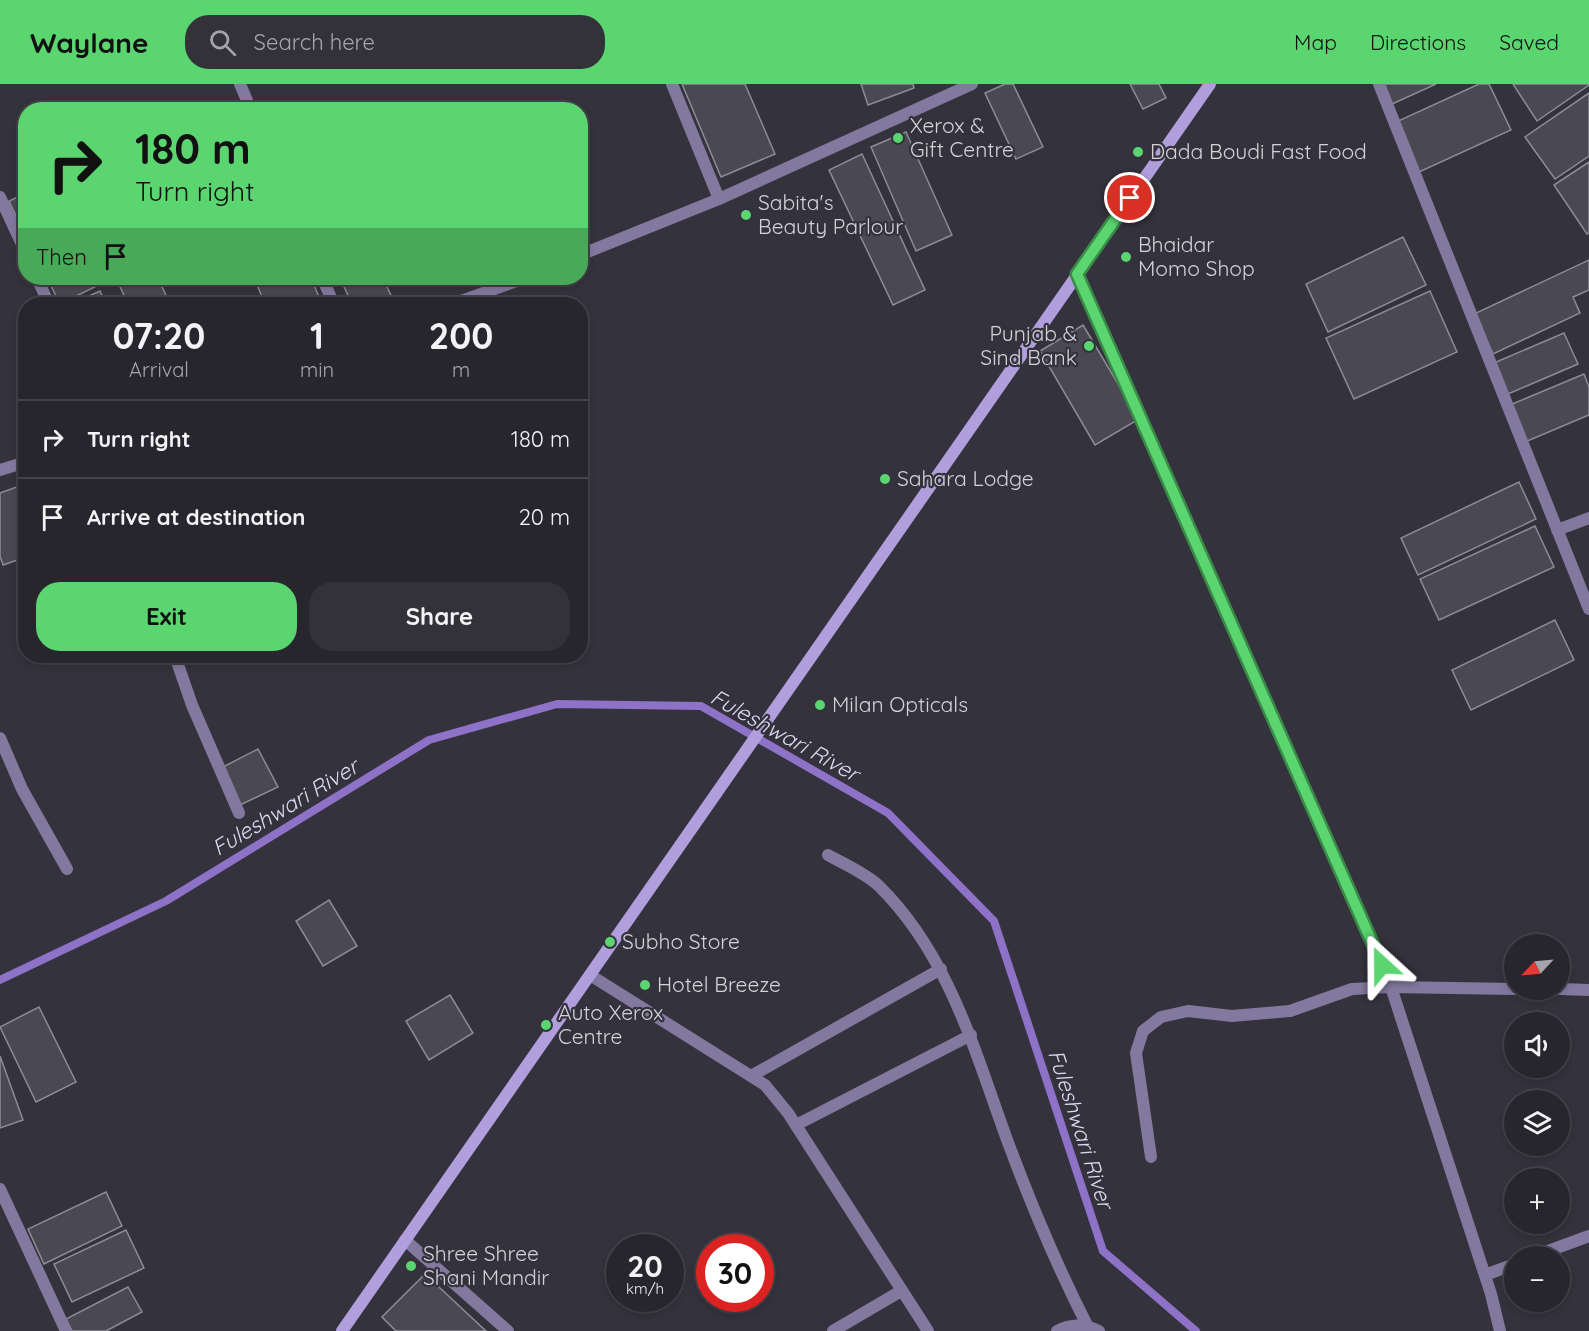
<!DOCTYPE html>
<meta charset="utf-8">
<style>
:root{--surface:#27262d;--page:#333239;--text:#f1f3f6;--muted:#a4a5aa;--line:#434349;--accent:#5ad56f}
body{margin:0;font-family:Quicksand,sans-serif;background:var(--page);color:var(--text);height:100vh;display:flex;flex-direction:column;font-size:22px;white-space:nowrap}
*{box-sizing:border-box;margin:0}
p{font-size:20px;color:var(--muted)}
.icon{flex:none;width:33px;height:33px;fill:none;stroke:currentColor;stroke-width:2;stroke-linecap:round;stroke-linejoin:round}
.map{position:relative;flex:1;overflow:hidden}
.drawer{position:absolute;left:18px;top:213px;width:570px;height:366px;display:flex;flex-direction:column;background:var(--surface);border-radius:24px;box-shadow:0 3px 9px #0003,0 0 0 2px var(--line)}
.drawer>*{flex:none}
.banner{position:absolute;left:18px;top:18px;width:570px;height:183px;border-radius:24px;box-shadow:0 3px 9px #0003,0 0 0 2px var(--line);background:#5ad56f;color:#111;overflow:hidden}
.needle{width:39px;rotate:244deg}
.fabs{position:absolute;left:1504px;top:850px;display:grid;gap:12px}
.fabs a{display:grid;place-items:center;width:66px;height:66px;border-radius:50%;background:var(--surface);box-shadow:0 3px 9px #0003,0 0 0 2px var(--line);font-size:30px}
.speed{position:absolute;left:606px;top:1150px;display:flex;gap:12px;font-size:30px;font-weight:700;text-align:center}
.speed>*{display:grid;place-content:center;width:78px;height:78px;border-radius:50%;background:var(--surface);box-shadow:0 3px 9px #0003,0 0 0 2px var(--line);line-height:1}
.speed small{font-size:15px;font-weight:400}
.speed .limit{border:9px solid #d22;background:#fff;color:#111}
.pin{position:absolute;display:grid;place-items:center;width:51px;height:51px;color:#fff;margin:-26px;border:3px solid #fff;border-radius:50%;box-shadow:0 2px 6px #0007}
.me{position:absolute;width:66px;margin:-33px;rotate:336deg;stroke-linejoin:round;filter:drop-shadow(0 0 4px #0008)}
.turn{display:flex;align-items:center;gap:21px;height:126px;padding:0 18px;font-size:27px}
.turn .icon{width:78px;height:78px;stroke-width:2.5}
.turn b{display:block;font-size:42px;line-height:51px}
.then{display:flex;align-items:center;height:57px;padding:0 18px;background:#0003;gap:12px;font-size:22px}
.eta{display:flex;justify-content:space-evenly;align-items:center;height:102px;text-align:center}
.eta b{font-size:36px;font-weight:800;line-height:42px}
.primary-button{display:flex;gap:12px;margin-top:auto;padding:12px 18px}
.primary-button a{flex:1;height:69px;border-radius:24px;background:var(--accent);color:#111;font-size:24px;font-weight:800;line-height:69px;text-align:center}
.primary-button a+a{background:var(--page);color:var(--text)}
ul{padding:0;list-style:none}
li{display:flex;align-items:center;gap:18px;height:78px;padding:0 18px;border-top:2px solid var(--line)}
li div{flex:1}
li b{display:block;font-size:22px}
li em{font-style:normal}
header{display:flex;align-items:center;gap:36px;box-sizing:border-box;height:84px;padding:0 30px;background:var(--accent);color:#111}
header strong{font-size:28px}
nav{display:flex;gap:33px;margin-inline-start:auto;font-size:21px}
.search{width:420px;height:54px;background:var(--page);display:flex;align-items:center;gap:15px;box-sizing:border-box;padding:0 21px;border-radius:24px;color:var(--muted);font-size:22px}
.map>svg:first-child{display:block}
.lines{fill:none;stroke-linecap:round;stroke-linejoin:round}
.stream{stroke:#8d72c8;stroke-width:8}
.building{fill:#4a4852;stroke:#8e8b97;stroke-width:1.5}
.street{stroke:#83799f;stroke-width:12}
.secondary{stroke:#b09fdc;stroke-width:12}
.route-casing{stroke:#3a8a48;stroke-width:15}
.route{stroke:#5ad56f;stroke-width:10}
.poi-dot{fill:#5ad56f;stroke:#34323c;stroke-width:2}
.labels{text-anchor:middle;stroke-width:4.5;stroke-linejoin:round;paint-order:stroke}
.poi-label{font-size:21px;fill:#d4d2d8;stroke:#34323c;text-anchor:start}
.water-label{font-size:22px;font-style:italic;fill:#ddd8ef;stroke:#34323c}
</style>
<header>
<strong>Waylane</strong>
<div class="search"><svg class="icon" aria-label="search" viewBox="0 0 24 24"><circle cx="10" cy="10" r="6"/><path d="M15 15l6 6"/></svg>Search here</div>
<nav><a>Map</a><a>Directions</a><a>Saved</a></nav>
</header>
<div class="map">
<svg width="1589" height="1247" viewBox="0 0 1589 1247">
<rect width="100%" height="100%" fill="#34323c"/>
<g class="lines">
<path class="stream" d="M0,896L166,817L429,656L557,620L701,622L888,729L994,837L1103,1167L1196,1247"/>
</g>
<g class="building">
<path d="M682,0H745L775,70L721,93Z"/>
<path d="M861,0H913L914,4L868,21Z"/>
<path d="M1005,0H1013L1043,63L1016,75L985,9Z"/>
<path d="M1130,0H1159L1166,14L1143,25Z"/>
<path d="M1381,0H1436L1390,21Z"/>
<path d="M1479,0H1489L1511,46L1419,88L1396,38Z"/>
<path d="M1513,0H1589V1L1537,37Z"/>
<path d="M1589,9V72L1555,95L1525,53Z"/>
<path d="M906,48L952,151L916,167L871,63Z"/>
<path d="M862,70L925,206L893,221L829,86Z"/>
<path d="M1589,78V149L1587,150L1554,101Z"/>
<path d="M26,109V140L21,142L9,117Z"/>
<path d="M1403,153L1426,201L1328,248L1306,200Z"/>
<path d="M1589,176V206L1573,213L1580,229L1493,270L1474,230Z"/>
<path d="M47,194H100L103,199L60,220Z"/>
<path d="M116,194H158L170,220H128Z"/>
<path d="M260,194H311L322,220H265L255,196Z"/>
<path d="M340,194H383L395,220H352Z"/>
<path d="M100,207L106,220H71Z"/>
<path d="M1430,207L1457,268L1354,315L1326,254Z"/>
<path d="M1083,241L1139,335L1095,361L1040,267Z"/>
<path d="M1564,249L1578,280L1508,310L1494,279Z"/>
<path d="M1584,290L1589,303V331L1525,358L1510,321Z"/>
<path d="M1519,398L1536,435L1418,491L1401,454Z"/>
<path d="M25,400L26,473L3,481L0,472V409Z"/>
<path d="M1535,442L1554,483L1439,536L1420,495Z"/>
<path d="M1555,536L1574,576L1471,626L1452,586Z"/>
<path d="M258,665L278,703L240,721L221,684Z"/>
<path d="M329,816L357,862L323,882L296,837Z"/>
<path d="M450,911L473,949L429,976L406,937Z"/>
<path d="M39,923L76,998L36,1018L0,943Z"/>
<path d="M0,972L23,1036L0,1044Z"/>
<path d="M106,1108L122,1142L44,1180L28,1145Z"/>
<path d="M126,1146L144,1184L72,1218L54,1180Z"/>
<path d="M425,1190L486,1247H396L382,1233Z"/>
<path d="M128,1203L142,1228L106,1247H72L66,1235Z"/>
</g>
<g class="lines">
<g class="street">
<path d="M240,0L251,26"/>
<path d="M672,0L719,115"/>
<path d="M1379,0L1589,525"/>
<path d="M0,113L26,169"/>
<path d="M580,171L719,115L972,0"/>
<path d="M1077,190L1391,903L1491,1210L1500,1247"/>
<path d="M37,194L49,220"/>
<path d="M322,194L334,220"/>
<path d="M453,220L525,194"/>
<path d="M0,386L26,378"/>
<path d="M1557,446L1589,434"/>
<path d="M175,572L192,621L239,729"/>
<path d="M0,654L22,705L67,785"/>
<path d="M828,771C844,780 865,789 879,802C950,872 975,969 1009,1061C1032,1123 1057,1182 1087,1241"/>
<path d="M590,891L765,1001L788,1029L928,1247"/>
<path d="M1560,905L1589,906"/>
<path d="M751,992L941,885"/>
<path d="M796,1041L971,951"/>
<path d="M1151,1073L1136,969L1143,947L1161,933L1188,927L1232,932L1290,927L1352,905L1391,903L1515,905"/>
<path d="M0,1105L66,1247"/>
<path d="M405,1156L508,1247"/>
<path d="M1532,1173L1589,1152"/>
<path d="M1485,1191L1515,1180"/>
<path d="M833,1247L901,1207"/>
<path d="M1057,1247C1072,1239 1085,1240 1099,1247"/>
</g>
<path class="secondary" d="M342,1247L1210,0"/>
</g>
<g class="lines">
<defs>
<path id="route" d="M1130,114L1077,190L1382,881"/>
</defs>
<use href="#route" class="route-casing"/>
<use href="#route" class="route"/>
</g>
<g class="poi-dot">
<circle cx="898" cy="54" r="6"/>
<circle cx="1138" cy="68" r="6"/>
<circle cx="746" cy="131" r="6"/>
<circle cx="1126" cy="173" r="6"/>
<circle cx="1089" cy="262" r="6"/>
<circle cx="885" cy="395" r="6"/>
<circle cx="820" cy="621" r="6"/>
<circle cx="610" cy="858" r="6"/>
<circle cx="645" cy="901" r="6"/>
<circle cx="546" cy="941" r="6"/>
<circle cx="411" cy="1182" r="6"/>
</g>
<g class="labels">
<g class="poi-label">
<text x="910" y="49">Xerox &amp;<tspan x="910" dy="24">Gift Centre</tspan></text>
<text x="1150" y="75">Dada Boudi Fast Food</text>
<text x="758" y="126">Sabita's<tspan x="758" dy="24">Beauty Parlour</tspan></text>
<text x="1138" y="168">Bhaidar<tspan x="1138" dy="24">Momo Shop</tspan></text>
<text x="1077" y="257" text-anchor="end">Punjab &amp;<tspan x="1077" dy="24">Sind Bank</tspan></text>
<text x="897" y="402">Sahara Lodge</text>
<text x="832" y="628">Milan Opticals</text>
<text x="622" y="865">Subho Store</text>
<text x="657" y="908">Hotel Breeze</text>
<text x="558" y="936">Auto Xerox<tspan x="558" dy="24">Centre</tspan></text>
<text x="423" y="1177">Shree Shree<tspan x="423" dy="24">Shani Mandir</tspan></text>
</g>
<g class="water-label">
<text transform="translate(785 651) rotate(29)" y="8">Fuleshwari River</text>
<text transform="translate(285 723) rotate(-31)" y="8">Fuleshwari River</text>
<text transform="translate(1081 1045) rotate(72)" y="8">Fuleshwari River</text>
</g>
</g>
</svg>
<div class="fabs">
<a><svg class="needle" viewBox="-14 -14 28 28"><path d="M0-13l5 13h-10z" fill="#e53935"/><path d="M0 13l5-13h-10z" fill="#a4a5aa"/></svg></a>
<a><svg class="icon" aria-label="sound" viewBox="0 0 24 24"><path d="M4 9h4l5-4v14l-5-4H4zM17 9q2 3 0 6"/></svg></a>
<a><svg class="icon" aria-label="layers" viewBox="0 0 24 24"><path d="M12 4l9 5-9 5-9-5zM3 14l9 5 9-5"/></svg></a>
<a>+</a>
<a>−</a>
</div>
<div class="speed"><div>20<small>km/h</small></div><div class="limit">30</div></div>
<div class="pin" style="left:1130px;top:114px;background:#d93025"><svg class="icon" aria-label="arrive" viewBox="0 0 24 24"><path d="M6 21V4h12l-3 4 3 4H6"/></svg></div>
<svg class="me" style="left:1382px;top:881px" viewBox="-20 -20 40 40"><path d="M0-17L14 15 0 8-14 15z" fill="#5ad56f" stroke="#fff" stroke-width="4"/></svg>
<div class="banner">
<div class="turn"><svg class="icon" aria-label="right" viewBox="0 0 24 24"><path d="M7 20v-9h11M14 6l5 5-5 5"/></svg><div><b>180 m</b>Turn right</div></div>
<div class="then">Then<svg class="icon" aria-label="arrive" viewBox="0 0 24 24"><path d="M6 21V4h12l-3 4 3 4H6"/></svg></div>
</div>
<section class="drawer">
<div class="eta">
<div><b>07:20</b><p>Arrival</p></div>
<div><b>1</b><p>min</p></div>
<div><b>200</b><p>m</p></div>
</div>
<ul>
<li><svg class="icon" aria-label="right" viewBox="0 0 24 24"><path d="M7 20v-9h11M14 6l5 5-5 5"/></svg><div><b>Turn right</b></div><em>180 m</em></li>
<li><svg class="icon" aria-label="arrive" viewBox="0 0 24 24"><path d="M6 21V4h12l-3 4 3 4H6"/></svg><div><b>Arrive at destination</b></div><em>20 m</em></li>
</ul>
<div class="primary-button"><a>Exit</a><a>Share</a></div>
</section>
</div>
